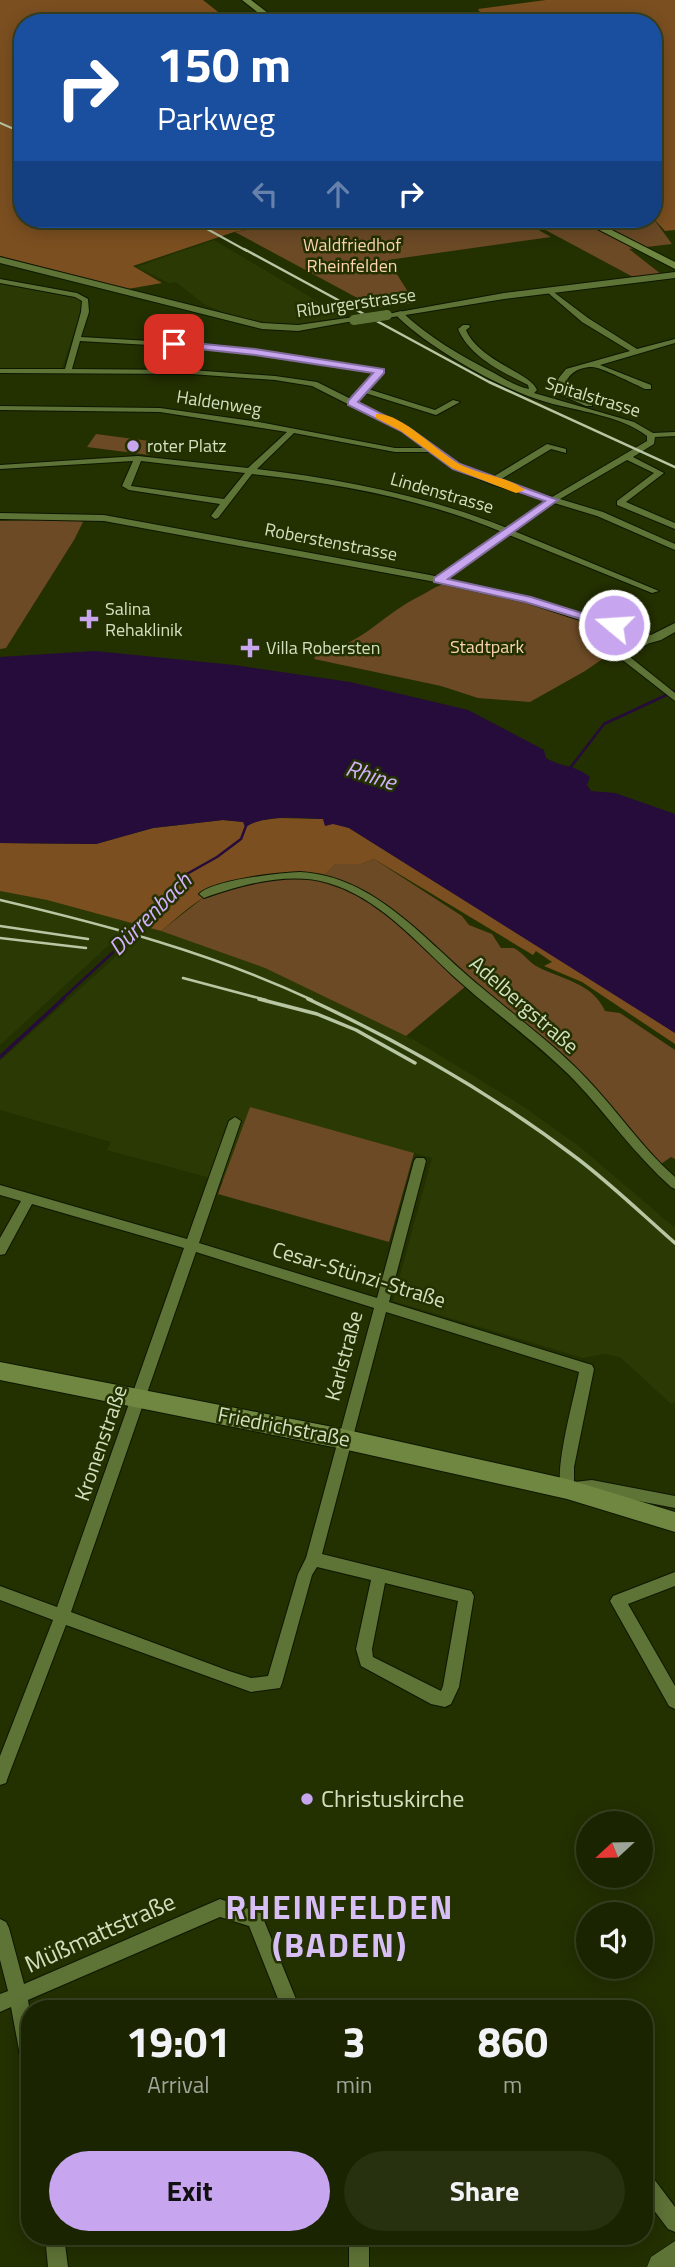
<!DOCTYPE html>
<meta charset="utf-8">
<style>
:root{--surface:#1a2400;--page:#27300f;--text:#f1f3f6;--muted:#9fa499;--line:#384122;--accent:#c7a6ef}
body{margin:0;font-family:"Titillium Web",sans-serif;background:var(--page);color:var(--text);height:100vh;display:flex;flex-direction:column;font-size:26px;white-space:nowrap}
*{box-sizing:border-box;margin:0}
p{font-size:23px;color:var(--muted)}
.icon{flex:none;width:38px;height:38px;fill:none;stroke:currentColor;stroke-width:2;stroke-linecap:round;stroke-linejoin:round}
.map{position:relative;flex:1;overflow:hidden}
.details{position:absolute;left:21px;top:2000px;width:632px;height:245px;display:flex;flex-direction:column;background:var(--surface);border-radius:28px;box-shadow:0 4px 18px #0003,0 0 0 2px var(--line)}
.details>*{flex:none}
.top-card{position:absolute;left:14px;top:14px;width:648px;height:214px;border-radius:28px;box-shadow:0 4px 18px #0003,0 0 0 2px var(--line);background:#1a4fa0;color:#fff;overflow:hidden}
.needle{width:46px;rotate:248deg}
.controls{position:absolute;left:576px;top:1811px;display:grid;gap:14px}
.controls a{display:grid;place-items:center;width:77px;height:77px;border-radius:50%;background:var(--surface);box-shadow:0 4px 18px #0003,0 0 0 2px var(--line);font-size:35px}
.pin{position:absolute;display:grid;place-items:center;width:60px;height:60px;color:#fff;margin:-30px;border-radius:14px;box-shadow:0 4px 10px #0006}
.me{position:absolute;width:77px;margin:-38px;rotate:288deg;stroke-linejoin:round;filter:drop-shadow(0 0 5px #0008)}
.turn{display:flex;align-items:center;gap:24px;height:147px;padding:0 28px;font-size:32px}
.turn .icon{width:91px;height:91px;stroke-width:2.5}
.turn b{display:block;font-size:49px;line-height:60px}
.lanes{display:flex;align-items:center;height:66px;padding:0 28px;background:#0003;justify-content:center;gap:35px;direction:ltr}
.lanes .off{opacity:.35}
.eta{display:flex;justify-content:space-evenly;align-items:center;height:119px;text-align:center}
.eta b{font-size:42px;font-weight:700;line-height:49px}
.cta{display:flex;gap:14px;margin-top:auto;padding:14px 28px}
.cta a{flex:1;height:80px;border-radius:42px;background:var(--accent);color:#111;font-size:28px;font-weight:700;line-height:80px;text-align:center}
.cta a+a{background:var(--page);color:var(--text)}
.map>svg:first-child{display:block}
.built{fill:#2b3a04}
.green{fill:#6c4a26}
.forest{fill:#7b4f20}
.water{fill:#250c3a}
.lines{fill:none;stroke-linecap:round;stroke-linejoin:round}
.stream-far1{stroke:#250c3a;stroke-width:2.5}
.stream{stroke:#250c3a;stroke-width:3.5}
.minor-casing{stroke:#0e1700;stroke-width:2}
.tertiary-casing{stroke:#0e1700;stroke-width:2}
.secondary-casing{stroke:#0e1700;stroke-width:1}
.primary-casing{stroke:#0e1700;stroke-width:2}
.minor{fill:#5e7336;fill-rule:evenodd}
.tertiary{fill:#5e7336;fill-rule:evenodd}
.secondary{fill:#5e7336;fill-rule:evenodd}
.primary{fill:#6f8740;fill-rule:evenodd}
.rail-far2{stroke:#b9c6a4;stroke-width:2}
.rail-far1{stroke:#b9c6a4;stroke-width:2.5}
.rail{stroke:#b9c6a4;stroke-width:3.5}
.tertiary-bridge-casing{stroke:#0e1700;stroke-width:10;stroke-linecap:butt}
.tertiary-bridge{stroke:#5e7336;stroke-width:10}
.route{fill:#c7a6ef;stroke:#816c9b;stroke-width:2}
.slow{fill:#f59e0b}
.poi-dot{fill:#c7a6ef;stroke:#233000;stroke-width:2.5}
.labels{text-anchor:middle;stroke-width:5;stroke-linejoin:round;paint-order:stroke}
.far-park-label{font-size:18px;fill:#fdd4ad;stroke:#233000}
.far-street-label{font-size:18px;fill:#d3e0c0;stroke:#233000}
.far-poi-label{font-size:18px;fill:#d3e0c0;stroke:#233000;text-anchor:start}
.street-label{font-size:21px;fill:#d3e0c0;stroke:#233000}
.water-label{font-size:23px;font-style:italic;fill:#d3b0ff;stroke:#233000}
.near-poi-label{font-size:24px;fill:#d3e0c0;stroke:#233000;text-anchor:start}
.near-street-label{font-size:24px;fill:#d3e0c0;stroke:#233000}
.near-district-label{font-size:33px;font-weight:bold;letter-spacing:2px;fill:#d7bff6;stroke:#233000}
</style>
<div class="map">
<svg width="675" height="2267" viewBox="0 0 675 2267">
<rect width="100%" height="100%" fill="#233000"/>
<g class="built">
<path d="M214,240L344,317L285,326L229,315L204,304L176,282L169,283L136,267Z"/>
<path d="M0,284L78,297L83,306L62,368L0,369Z"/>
<path d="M0,891L47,900L161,931L265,968L416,1041L521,1105L580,1147L675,1228V1402L671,1404L620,1357L604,1354L583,1358L393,1301L432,1158L250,1107L225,1182L107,1150L111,1142L0,1110V1061L132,942L120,937L109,945L0,1045Z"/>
</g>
<g class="green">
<path d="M653,218L672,244L629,249L661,274L635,278L525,219Z"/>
<path d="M306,219H519L551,237L388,260L415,303L376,308L235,232Z"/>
<path d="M96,434L157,442L149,455L87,447Z"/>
<path d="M77,519L83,522L74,540L6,648L0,649V521Z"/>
<path d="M444,584C488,594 596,611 628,637L627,642L585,671L530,702L478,698L441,686L314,659L317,653C363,645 381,615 420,596C428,592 436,586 444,584Z"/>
<path d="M374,859L462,916L469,925L492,934L501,948H514C523,953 528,961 536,966C562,980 592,982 605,1011L620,1013L675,1050V1159L671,1157L658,1166L593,1086L391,913L322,876L336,864H361Z"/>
<path d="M278,879C292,879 308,877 322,879C373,890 427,952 466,986L406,1036L265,968L161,931L203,898L222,890Z"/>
<path d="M250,1107L414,1153L389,1242L218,1194Z"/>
</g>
<g class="forest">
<path d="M0,0H203L232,23H23V219H301L234,232L133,266L162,283L128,289L0,256Z"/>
<path d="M546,0H675V230L665,231L653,218V23H486L478,9Z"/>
<path d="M279,818L323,819L349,828L642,1011L675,1033V1044L582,982L544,966L552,962L536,951L533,955L374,859L361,864H336L319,879C282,879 238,879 205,897C189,906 175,920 161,931L47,900L0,891V843L96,844L153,828L223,820L244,822L246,827L255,821Z"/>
</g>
<path class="water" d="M95,651L234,665L350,682L468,710L544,750L546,758C563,768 573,764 590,777L587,785L591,791L615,793L675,814V1033L349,828L333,824L325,826L323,819C298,818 267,814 245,827L243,822L223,820L153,828L96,844L0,843V657Z"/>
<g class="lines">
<g class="stream-far1">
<path d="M570,768L604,724L675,691"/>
<path d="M61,1000L121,945L140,920L168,895L185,875L217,857L241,839L246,826"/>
</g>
<path class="stream" d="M0,1057L63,999"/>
<defs>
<g id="minor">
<path d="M0,279L77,293L88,299L89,312L81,337L218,345L383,369V373L368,389L435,410L453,400L460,402L436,415L365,393L357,402L407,427L460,465L491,478L547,444L566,449V453L551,449L498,481L552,497L647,441V436C622,416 577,411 546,402C501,389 426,347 394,313L401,311C428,337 461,356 494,373C505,379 517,387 529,389L528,385C502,372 470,357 458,329L463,325H469L470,327L466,330C479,361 531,373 537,390L534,393L634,422L653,433L675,432V436L655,437L654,444L633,457L664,473L626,502L675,523V529L617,505V501L654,473L627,460L560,499L603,512L675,544V550L597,516L554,503L514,531L659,591L652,593L509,535L441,582H435V578L502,532C423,499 337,483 252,474L218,518L215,519L211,516L220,504L129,490L122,486L133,461L0,469V465L138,456L248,468L287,432L160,412L0,410V406L160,408L259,422L395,448H425L401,431L312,386L275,380L191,374L0,373V369H65L81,312L82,301L75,297L0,283ZM80,341L218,349L375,372L351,399L317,382L275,376L191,370L72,369ZM294,433L395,452H431L454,469L494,485L547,501L507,528C428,496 341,479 257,469ZM141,461L245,473L224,499L131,486Z"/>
<path d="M547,290H551L588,318L637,349L675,339V343L600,365L651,385V389H645C634,384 601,367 592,367C576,367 566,376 563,390L592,402V406H586L556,393L558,379L566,369L630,351L582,322L547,292Z"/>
<path d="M650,636L655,639L653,641L632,653L630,657L675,693V701L620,658L625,649Z"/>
<path d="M300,872C376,876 426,942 481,987C516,1017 554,1044 586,1078C617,1110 641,1147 675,1177V1189L671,1187C635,1155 608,1116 575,1081C537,1042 491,1011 451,974C415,940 377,897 328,883C290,871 240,885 204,898L199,894C213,880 278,873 300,872Z"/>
<path d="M235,1117L241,1121L199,1243L377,1298L414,1161L416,1158H424L426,1161L389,1302L592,1365L594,1369L574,1467V1482L592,1480L675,1496V1508L592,1492L567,1495L562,1493C553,1471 574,1399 579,1372L386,1312L322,1554L471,1591L474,1596L459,1687L451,1704L445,1707L431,1704L361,1666L356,1649L371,1580L317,1567L312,1575L282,1683L280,1688L251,1692L66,1625L8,1777L6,1783L0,1785V1756L53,1620L0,1600V1586L57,1607L184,1248L32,1204L5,1254L0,1255V1238L21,1201L0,1195V1185L187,1239L229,1121ZM196,1252L374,1308L306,1558L298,1574L268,1676L251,1678L229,1671L71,1612ZM385,1583L458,1601L443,1686L441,1691L373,1657L372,1649Z"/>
<path d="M675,1572V1586L628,1604L675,1686V1709L669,1706L610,1601L613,1596Z"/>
<path d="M220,1899L261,1913L300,2009H282L249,1926L220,1917L28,2000L30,2013V2080L24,2077L11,2007L0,2012V1994L8,1991L0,1960V1919L6,1922L9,1928L24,1984Z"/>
<path d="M508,1999L515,2003L518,2009H500L502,2002Z"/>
<path d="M644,2173L651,2175L675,2207V2232L668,2229L644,2197Z"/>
<path d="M45,2236H64L68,2267H48Z"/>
<rect x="349" y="2236" width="20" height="31"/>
</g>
<g id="tertiary">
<path d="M0,257L262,323L298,325L354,317L359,320L298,331L262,329L0,263Z"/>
<path d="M675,272V278L504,299L387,318L382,315L504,293Z"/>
<path d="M0,513L104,515L430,575L531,597L651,635L675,623V632L661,640L650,643L525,602L430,581L104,521L0,519Z"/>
</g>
<path id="secondary" d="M675,2241V2267H647L651,2257Z"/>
<g id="primary">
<path d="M242,0H251L281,23H271Z"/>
<path d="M578,219H590L675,262V269Z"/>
<path d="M0,1362L343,1429L567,1479L675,1512V1532L567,1499L343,1449L0,1380Z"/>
</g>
</defs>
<use href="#minor" class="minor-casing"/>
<use href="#tertiary" class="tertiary-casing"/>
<use href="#secondary" class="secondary-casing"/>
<use href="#primary" class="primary-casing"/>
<use href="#minor" class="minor"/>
<use href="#tertiary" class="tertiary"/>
<use href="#secondary" class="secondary"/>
<use href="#primary" class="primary"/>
<g class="rail-far2">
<path d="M0,123L23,133"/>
<path d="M189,219L247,251"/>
</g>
<g class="rail-far1">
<path d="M244,249L489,382L675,467"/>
<path d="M0,900C106,925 212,953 312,1000"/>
<path d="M0,926L88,939"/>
<path d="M0,938L86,948"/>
<path d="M183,978L266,1000"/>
</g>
<g class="rail">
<path d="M259,999L317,1014L356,1030L415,1063"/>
<path d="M308,999C403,1043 494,1095 578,1159C612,1185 643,1215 675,1243"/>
</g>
<defs>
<path id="tertiary-bridge" d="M354,320L387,315"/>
</defs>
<use href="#tertiary-bridge" class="tertiary-bridge-casing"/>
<use href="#tertiary-bridge" class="tertiary-bridge"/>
</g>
<path class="route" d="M174,341L255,349L384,369V373L358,402L408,427L460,464L558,500L448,579L531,597L620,625L614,629L525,602L434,582V578L545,501L453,469L401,431L348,405V401L373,373L255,355L171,346V342Z"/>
<path class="slow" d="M376,414C401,412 437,452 459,464C479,475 507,476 525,490L516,493L452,468L401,431L376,418Z"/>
<g class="poi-dot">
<circle cx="133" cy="446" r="7"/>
<path d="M85.5 608.5h7v7h7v7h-7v7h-7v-7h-7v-7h7z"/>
<path d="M246.5 637.5h7v7h7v7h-7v7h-7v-7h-7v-7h7z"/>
<circle cx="307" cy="1799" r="7"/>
</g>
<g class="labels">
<g class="far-park-label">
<text x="352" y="251">Waldfriedhof<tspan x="352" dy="21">Rheinfelden</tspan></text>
<text x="487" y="653">Stadtpark</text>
</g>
<g class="far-street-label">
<text transform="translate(356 303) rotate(-8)" y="6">Riburgerstrasse</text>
<text transform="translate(593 397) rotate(17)" y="6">Spitalstrasse</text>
<text transform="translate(219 403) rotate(9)" y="6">Haldenweg</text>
<text transform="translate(442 493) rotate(16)" y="6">Lindenstrasse</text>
<text transform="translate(331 542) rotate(11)" y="6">Roberstenstrasse</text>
</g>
<g class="far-poi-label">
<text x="147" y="452">roter Platz</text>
<text x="105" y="615">Salina<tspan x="105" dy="21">Rehaklinik</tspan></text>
<text x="266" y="654">Villa Robersten</text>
</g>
<g class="street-label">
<text transform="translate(524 1005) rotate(41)" y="7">Adelbergstraße</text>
<text transform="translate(359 1275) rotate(17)" y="7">Cesar-Stünzi-Straße</text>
<text transform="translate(344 1356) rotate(-75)" y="7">Karlstraße</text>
<text transform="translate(284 1427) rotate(11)" y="7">Friedrichstraße</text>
<text transform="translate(101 1443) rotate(-71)" y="7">Kronenstraße</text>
</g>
<g class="water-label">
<text transform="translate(371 775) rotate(18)" y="8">Rhine</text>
<text transform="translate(150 914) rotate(-45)" y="8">Dürrenbach</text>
</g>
<g class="near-poi-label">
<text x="321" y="1807">Christuskirche</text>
</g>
<g class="near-street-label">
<text transform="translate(100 1933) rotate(-24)" y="8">Müßmattstraße</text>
</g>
<g class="near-district-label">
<text x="340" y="1919">RHEINFELDEN<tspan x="340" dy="38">(BADEN)</tspan></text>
</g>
</g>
</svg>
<div class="controls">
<a><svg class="needle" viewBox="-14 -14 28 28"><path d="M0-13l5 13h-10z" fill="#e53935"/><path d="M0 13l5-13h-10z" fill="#9fa499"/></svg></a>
<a><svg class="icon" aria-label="sound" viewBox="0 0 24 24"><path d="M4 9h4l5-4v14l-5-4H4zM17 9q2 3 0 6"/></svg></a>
</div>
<div class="pin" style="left:174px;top:344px;background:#d93025"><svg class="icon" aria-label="arrive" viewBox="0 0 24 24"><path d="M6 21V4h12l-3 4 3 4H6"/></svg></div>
<svg class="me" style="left:614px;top:625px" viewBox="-20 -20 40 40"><circle r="17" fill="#c7a6ef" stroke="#fff" stroke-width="3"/><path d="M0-11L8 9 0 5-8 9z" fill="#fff"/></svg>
<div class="top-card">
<div class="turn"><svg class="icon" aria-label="right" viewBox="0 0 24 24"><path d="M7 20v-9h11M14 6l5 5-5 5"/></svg><div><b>150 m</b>Parkweg</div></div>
<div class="lanes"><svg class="icon off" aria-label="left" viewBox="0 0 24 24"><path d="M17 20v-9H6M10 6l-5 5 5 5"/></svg><svg class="icon off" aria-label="ahead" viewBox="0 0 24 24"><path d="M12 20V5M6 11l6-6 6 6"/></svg><svg class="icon" aria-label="right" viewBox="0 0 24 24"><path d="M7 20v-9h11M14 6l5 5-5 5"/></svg></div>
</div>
<section class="details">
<div class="eta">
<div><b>19:01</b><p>Arrival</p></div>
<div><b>3</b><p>min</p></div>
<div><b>860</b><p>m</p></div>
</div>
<div class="cta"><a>Exit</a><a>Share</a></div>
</section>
</div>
